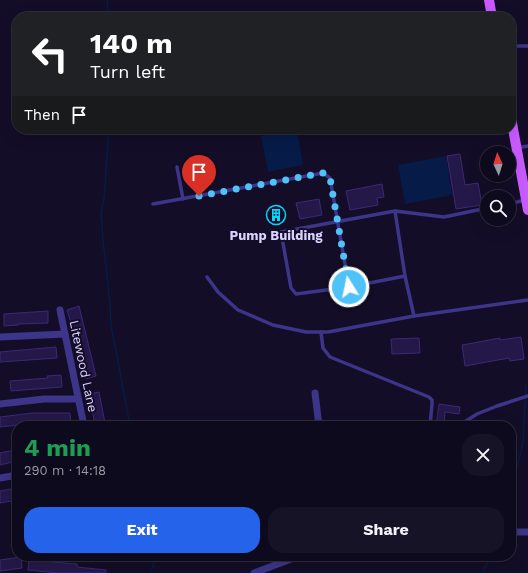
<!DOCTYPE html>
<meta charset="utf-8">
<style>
:root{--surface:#0e0a1d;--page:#171326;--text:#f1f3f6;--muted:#9b9aa4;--line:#2e2b3b;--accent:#2563eb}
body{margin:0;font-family:"Work Sans",sans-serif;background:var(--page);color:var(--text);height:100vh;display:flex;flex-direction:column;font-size:15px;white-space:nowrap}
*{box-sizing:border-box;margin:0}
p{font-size:13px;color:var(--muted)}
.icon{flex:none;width:22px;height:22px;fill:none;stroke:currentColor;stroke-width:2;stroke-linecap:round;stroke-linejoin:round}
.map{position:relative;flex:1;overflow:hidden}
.sheet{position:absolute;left:12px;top:421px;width:504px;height:140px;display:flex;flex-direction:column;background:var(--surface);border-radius:16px;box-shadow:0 4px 16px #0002,0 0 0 1px var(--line)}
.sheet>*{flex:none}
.guide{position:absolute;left:12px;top:12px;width:504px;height:122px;border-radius:16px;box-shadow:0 4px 16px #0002,0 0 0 1px var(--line);background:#202124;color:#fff;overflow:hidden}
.needle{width:26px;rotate:356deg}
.buttons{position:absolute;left:480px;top:146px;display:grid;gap:8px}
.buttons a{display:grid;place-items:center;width:36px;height:36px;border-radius:50%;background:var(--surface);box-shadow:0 4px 16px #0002,0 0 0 1px var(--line);font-size:20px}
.pin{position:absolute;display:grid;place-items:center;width:34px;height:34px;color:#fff;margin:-41px -17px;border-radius:50% 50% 50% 0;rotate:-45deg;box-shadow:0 0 4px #0007}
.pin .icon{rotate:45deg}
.me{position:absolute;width:44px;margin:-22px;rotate:350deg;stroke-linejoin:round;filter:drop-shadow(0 0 3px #0008)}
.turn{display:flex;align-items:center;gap:14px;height:84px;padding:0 12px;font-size:18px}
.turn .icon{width:52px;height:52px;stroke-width:2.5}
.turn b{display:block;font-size:28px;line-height:34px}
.then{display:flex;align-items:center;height:38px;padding:0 12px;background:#0003;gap:8px;font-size:15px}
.round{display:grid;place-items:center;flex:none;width:42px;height:42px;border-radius:16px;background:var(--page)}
.overview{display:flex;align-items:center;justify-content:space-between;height:68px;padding:0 12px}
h1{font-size:24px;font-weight:700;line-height:30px;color:#1e9e55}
.button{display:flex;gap:8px;margin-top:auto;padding:8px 12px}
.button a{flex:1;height:46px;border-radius:16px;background:var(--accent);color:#fff;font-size:16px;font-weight:700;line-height:46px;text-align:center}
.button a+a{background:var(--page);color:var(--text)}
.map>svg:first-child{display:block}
.water{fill:#061b47}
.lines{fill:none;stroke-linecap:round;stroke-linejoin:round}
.stream{stroke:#061b47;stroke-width:1.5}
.building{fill:#241849;stroke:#3c2877}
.service{stroke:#3c3589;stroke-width:3.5}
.minor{stroke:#3c3589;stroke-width:7}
.primary{stroke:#c95aff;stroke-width:10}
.route{stroke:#4fc3f7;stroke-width:7;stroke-dasharray:0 12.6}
.labels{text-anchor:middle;stroke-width:4;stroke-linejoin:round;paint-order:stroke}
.poi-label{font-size:13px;font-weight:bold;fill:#dad3ff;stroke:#130d27}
.street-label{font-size:13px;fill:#dad3ff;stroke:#130d27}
</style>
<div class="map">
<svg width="528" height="573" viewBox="0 0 528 573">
<rect width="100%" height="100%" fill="#130d27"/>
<g class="water">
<path d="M297,130L303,165L268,172L261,136Z"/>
<path d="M446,156L452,195L405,204L398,165Z"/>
</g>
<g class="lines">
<g class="stream">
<path d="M107,0L109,17"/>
<path d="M109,129L104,198L101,213L103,239L110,304L111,326L118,361L130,426"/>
<path d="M511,491L523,443L526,384"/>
<path d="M150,573L153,567L155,556"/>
<path d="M483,573L490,556"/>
</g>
</g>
<g class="building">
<path d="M460,154L465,185L478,183L482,205L456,209L447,156Z"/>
<path d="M382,184L384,197L377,198L378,205L350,210L346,191Z"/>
<path d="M319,199L322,215L300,219L296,203Z"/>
<path d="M280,205L284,222L273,224L269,207Z"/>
<path d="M79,306L96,376L86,379L77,342L67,310Z"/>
<path d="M48,311V323L18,324V325L4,326V314Z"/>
<path d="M521,337L524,359L510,361L509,358L465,366L462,345L500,338V340Z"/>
<path d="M419,338L420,353L392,354L391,339Z"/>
<path d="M56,347L57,358L0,362V352Z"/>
<path d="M61,375L62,387L11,391L10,381L48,378L47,376Z"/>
<path d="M99,392L105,423L95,425L89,394Z"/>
<path d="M439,404L460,407L459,414L445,412L444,426H436Z"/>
<path d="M32,413H70L71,424H37V423L0,427V417Z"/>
<path d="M15,450L17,461L0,465V453Z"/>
<path d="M16,488L17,500L0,503V491Z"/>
<path d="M21,557L22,568L0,571V560Z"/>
<path d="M29,560L77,564V567L106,570V573H58L28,570Z"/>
</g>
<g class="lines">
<g class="service">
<path d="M511,46H528"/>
<path d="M517,148L528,146"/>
<path d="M177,167L183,199"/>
<path d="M153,204L323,173L330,178L349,287"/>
<path d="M509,204L525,200"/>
<path d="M487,208L444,217L395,211L281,232L291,288L296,294L349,287L405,276L414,316L528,300"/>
<path d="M395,211L405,276"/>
<path d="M207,277L218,292L238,310L273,325L306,332H328L414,316"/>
<path d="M321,332L323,348L330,357L429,397L432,400V404L430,426"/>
<path d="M458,426L477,414L497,406L528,396"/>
</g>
<g class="minor">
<path d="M60,310L84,426"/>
<path d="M0,337L65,334"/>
<path d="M315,393L319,426"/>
<path d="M0,404L44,399H78"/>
<path d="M0,478L17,475"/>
<path d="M511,532H528"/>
<path d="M254,573L299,556"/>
</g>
<g class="primary">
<path d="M489,0L492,17"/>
<path d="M511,118L528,210"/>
</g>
</g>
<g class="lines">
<path class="route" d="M199,196L323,173L330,178L349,287"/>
</g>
<defs>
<symbol id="building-ring" viewBox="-11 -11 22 22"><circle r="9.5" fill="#130d27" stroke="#00d8fe" stroke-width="1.5"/><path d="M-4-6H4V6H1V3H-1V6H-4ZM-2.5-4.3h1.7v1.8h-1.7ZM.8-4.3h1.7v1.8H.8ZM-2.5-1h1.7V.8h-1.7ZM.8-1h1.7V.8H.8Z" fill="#00d8fe"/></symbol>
</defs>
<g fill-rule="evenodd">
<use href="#building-ring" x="265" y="204" width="22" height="22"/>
</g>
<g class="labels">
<g class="poi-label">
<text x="276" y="240">Pump Building</text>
</g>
<g class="street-label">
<text transform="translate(84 366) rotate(78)" y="5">Litewood Lane</text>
</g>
</g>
</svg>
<div class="buttons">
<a><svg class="needle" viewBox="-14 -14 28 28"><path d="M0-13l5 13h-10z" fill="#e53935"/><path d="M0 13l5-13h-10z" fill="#9b9aa4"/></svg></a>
<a><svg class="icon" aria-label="search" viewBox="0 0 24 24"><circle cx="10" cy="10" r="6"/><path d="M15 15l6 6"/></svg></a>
</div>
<div class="pin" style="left:199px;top:196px;background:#d93025"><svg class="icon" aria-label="arrive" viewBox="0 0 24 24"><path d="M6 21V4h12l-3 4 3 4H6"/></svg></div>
<svg class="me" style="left:349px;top:287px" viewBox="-20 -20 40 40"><circle r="17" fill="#4fc3f7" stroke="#fff" stroke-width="3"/><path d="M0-11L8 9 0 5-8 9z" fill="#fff"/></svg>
<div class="guide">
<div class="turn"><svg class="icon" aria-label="left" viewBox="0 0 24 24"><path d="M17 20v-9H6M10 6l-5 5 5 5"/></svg><div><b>140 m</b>Turn left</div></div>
<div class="then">Then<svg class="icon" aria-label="arrive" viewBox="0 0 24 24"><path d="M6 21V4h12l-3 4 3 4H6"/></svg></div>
</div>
<section class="sheet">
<div class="overview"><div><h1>4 min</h1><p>290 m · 14:18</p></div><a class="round"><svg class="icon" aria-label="close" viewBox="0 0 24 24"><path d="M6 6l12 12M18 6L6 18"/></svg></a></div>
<div class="button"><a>Exit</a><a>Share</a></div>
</section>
</div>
